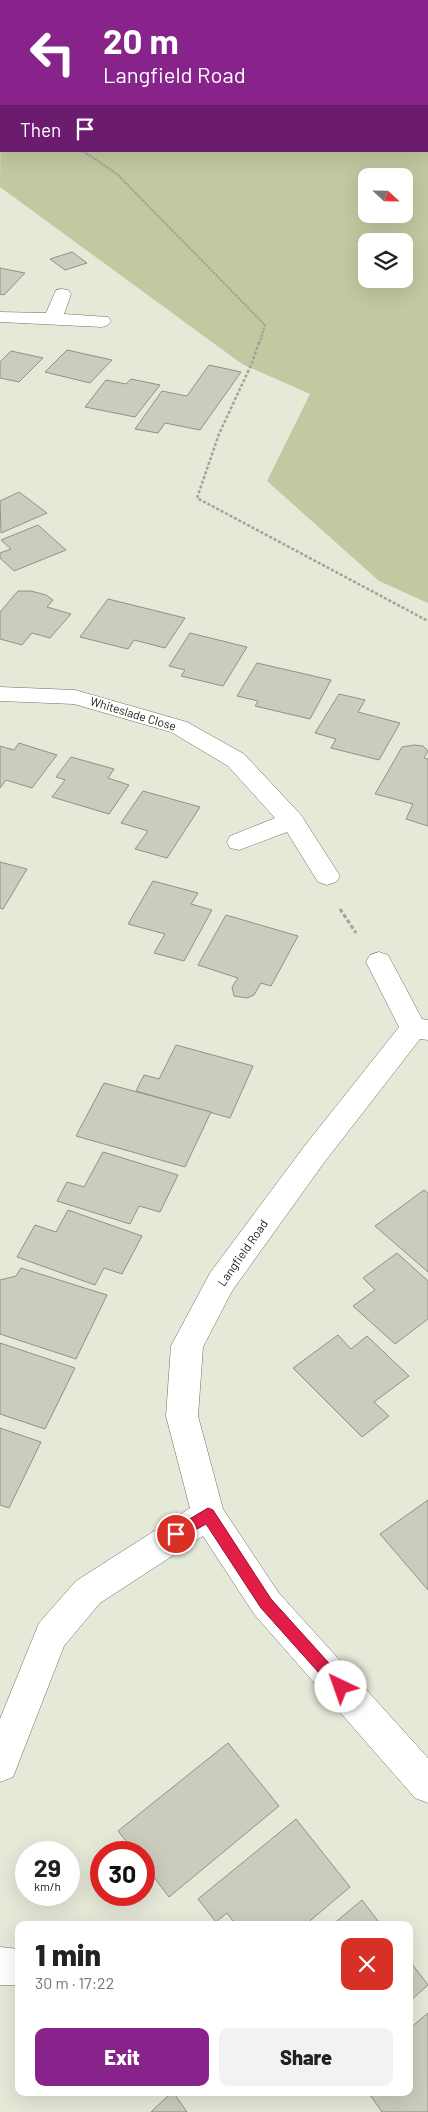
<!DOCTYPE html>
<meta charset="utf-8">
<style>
:root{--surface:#fff;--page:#f2f2f2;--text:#222;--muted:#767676;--accent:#88238b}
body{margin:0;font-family:Barlow,sans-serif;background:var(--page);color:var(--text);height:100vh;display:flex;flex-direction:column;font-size:19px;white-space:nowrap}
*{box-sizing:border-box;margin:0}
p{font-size:16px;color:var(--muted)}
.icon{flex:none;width:28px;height:28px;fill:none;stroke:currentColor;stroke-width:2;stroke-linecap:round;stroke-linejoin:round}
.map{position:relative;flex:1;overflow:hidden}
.drawer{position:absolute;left:15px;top:1921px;width:398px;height:175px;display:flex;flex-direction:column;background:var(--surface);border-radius:10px;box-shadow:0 5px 20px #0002}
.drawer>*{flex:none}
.hud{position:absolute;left:0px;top:0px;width:429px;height:152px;box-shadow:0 5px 20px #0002;background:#88238b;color:#fff;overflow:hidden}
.needle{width:32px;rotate:112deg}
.buttons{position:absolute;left:358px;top:168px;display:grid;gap:10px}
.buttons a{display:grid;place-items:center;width:55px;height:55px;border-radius:10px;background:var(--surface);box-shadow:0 5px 20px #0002;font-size:25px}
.speed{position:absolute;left:15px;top:1841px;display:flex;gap:10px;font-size:25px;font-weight:700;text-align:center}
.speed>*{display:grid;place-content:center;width:65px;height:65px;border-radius:50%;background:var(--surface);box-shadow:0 5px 20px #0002;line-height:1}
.speed small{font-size:12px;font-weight:400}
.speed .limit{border:8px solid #d22;background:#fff;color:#111}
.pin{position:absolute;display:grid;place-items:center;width:42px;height:42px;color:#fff;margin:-21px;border:2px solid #fff;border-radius:50%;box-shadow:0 1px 5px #0007}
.me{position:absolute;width:55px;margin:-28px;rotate:318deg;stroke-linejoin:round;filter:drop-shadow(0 0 4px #0008)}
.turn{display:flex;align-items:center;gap:18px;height:105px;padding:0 20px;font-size:22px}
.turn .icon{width:65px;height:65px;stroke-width:2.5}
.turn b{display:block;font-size:35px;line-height:42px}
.then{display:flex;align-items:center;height:48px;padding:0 20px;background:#0003;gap:10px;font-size:19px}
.round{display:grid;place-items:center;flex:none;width:52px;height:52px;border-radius:10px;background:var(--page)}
.summary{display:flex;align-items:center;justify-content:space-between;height:85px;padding:0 20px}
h1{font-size:30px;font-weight:800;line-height:38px}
.button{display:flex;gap:10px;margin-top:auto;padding:10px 20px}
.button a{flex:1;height:58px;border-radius:10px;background:var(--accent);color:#fff;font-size:20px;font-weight:800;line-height:58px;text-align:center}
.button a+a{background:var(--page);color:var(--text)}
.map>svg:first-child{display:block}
.green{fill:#c2c9a0;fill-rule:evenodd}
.building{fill:#cacdbd;stroke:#909383}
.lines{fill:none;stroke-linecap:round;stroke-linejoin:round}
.street-casing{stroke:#6e7162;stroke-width:1}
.path-far2{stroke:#a0a396;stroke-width:2;stroke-dasharray:2.5 1;stroke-linecap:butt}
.path-far1{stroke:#a0a396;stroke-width:2.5;stroke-dasharray:3 2;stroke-linecap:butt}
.path{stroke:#a0a396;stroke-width:3;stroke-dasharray:4 2.5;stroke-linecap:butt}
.street{fill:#fff;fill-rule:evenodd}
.route{fill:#e11d48;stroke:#92132f}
.labels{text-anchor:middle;stroke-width:4;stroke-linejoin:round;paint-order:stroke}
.street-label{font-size:12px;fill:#24251f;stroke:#fff}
</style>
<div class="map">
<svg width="428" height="2112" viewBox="0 0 428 2112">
<rect width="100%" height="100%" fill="#e5e9d8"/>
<path class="green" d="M172,0H428V603L379,581L267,481L310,394L242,364L0,187L1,68V151H428V1H165ZM366,176H404V214H366ZM366,241H404V279H366Z"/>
<g class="building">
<path d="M72,252L87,263L65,270L50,259Z"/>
<path d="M0,268L25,273L4,295L0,294Z"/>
<path d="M67,350L112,360L90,383L45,372Z"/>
<path d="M11,351L43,358L19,382L0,378V362Z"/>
<path d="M209,365L241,372L200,430L165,423L158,433L135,429L162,391L187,396Z"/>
<path d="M131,379L160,385L135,417L85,407L106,380L126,384Z"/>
<path d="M19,492L47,513L1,533L0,501Z"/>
<path d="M38,525L66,550L14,571L0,558V553L11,549L1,540Z"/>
<path d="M18,591H31L46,595L53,600L47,607L71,614L50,638L32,633L22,645L0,639V612Z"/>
<path d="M108,599L185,618L165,648L134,640L128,649L80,637Z"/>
<path d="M190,633L247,647L223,686L181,676L185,670L169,666Z"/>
<path d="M257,663L331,680L310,719L255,706L258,701L237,696Z"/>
<path d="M339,694L365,700L358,712L400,723L379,760L331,748L336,739L315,733Z"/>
<path d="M19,743L57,755L32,788L6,780L0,788V746L14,750Z"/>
<path d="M414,745L423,746L428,751L424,758L428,759V826L406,819L413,804L375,794L402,747Z"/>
<path d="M71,757L114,769L108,778L129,785L109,814L52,797L65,780L56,777Z"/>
<path d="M143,791L200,807L167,858L135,849L148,831L121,823Z"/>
<path d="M0,862L27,869L3,909L0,908Z"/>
<path d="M153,881L198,893L191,904L212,910L184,961L154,953L165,934L128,924Z"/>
<path d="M226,915L298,936L271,986L261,983L254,995L247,998L234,996L232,987L238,978L198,965Z"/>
<path d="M176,1045L253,1066L230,1118L136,1091L144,1075L159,1079Z"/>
<path d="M104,1083L211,1112L185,1167L76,1136Z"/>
<path d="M103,1152L178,1175L160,1212L139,1206L130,1224L57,1201L67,1182L84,1187Z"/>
<path d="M424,1190L428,1193V1272L375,1226Z"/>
<path d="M68,1210L142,1236L122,1274L104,1268L95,1285L17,1257L35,1225L56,1232Z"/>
<path d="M397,1253L428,1281V1319L395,1344L353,1306L375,1290L363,1278Z"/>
<path d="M21,1268L107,1295L76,1359L0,1334V1280L16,1276Z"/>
<path d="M338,1335L351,1349L367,1336L409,1376L374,1402L389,1416L362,1437L293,1368Z"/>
<path d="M0,1343L75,1368L45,1429L0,1414Z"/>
<path d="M0,1428L41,1442L9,1508L0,1505Z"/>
<path d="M428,1500V1590L380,1534Z"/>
<path d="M228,1743L279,1806L169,1897L144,1864V1852H135L118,1831Z"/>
<path d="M296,1819L350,1887L305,1925H236L227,1913L216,1922L198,1899Z"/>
<path d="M362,1900L381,1925H332Z"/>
<path d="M409,1960L428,1985L409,2002Z"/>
<path d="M428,2013V2112H382L368,2092H409V2029Z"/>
<path d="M173,2092L187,2112H151L172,2092Z"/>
</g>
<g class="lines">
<defs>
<g id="street">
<path d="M62,289L68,290L71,294L64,314L108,317L111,321L108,325L102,327L0,322V312L46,313L56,290Z"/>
<path d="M0,687L75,690L187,722L244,754L301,815L340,876L336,882L327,885L318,882L287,832L239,850L230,848L227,842L230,836L275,818L228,766L171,732L74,704L0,701Z"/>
<path d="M379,952L388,955L422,1019L428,1020V1040L420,1039L323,1164L232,1291L203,1347L198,1416L223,1509L278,1592L428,1758V1803L415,1798L254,1614L203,1536L100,1603L64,1646L13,1777L0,1782V1719L39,1623L76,1581L190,1508L166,1416L171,1346L210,1273L303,1148L399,1027L366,962L370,955Z"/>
<path d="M0,1947L19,1949V1985H0Z"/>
</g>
</defs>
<use href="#street" class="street-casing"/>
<g class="path-far2">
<path d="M0,82L1,85"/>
<path d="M83,151L117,174L265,325L259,344"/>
</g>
<path class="path-far1" d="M259,342L252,363L219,434L197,498L428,621"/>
<path class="path" d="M340,909L356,933"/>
<use href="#street" class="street"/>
</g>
<path class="route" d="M208,1508L213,1510L271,1599L346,1682L348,1687L346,1692L341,1694L336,1692L261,1608L206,1524L176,1541L171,1539L169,1534L171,1530Z"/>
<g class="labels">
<g class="street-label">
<text transform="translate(133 714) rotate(17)" y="4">Whiteslade Close</text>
<text transform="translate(243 1253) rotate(-55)" y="4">Langfield Road</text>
</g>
</g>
</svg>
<div class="buttons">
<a><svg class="needle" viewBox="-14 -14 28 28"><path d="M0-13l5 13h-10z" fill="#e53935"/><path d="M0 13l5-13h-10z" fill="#767676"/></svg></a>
<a><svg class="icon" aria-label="layers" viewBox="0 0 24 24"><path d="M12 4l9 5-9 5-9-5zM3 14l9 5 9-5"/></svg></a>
</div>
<div class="speed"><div>29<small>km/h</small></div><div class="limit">30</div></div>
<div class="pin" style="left:176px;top:1534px;background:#d93025"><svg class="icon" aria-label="arrive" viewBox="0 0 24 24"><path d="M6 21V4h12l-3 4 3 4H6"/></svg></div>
<svg class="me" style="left:341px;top:1687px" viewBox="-20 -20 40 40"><circle r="19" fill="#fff"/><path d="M0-13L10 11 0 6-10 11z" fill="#e11d48"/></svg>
<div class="hud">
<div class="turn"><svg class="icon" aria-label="left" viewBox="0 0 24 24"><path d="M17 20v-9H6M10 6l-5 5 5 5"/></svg><div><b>20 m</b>Langfield Road</div></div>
<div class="then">Then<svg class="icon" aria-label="arrive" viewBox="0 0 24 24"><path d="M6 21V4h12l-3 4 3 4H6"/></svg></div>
</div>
<section class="drawer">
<div class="summary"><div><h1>1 min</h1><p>30 m · 17:22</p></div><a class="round" style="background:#d93025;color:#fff"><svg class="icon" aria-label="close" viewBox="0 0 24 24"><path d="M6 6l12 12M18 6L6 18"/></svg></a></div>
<div class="button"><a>Exit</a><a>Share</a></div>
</section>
</div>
